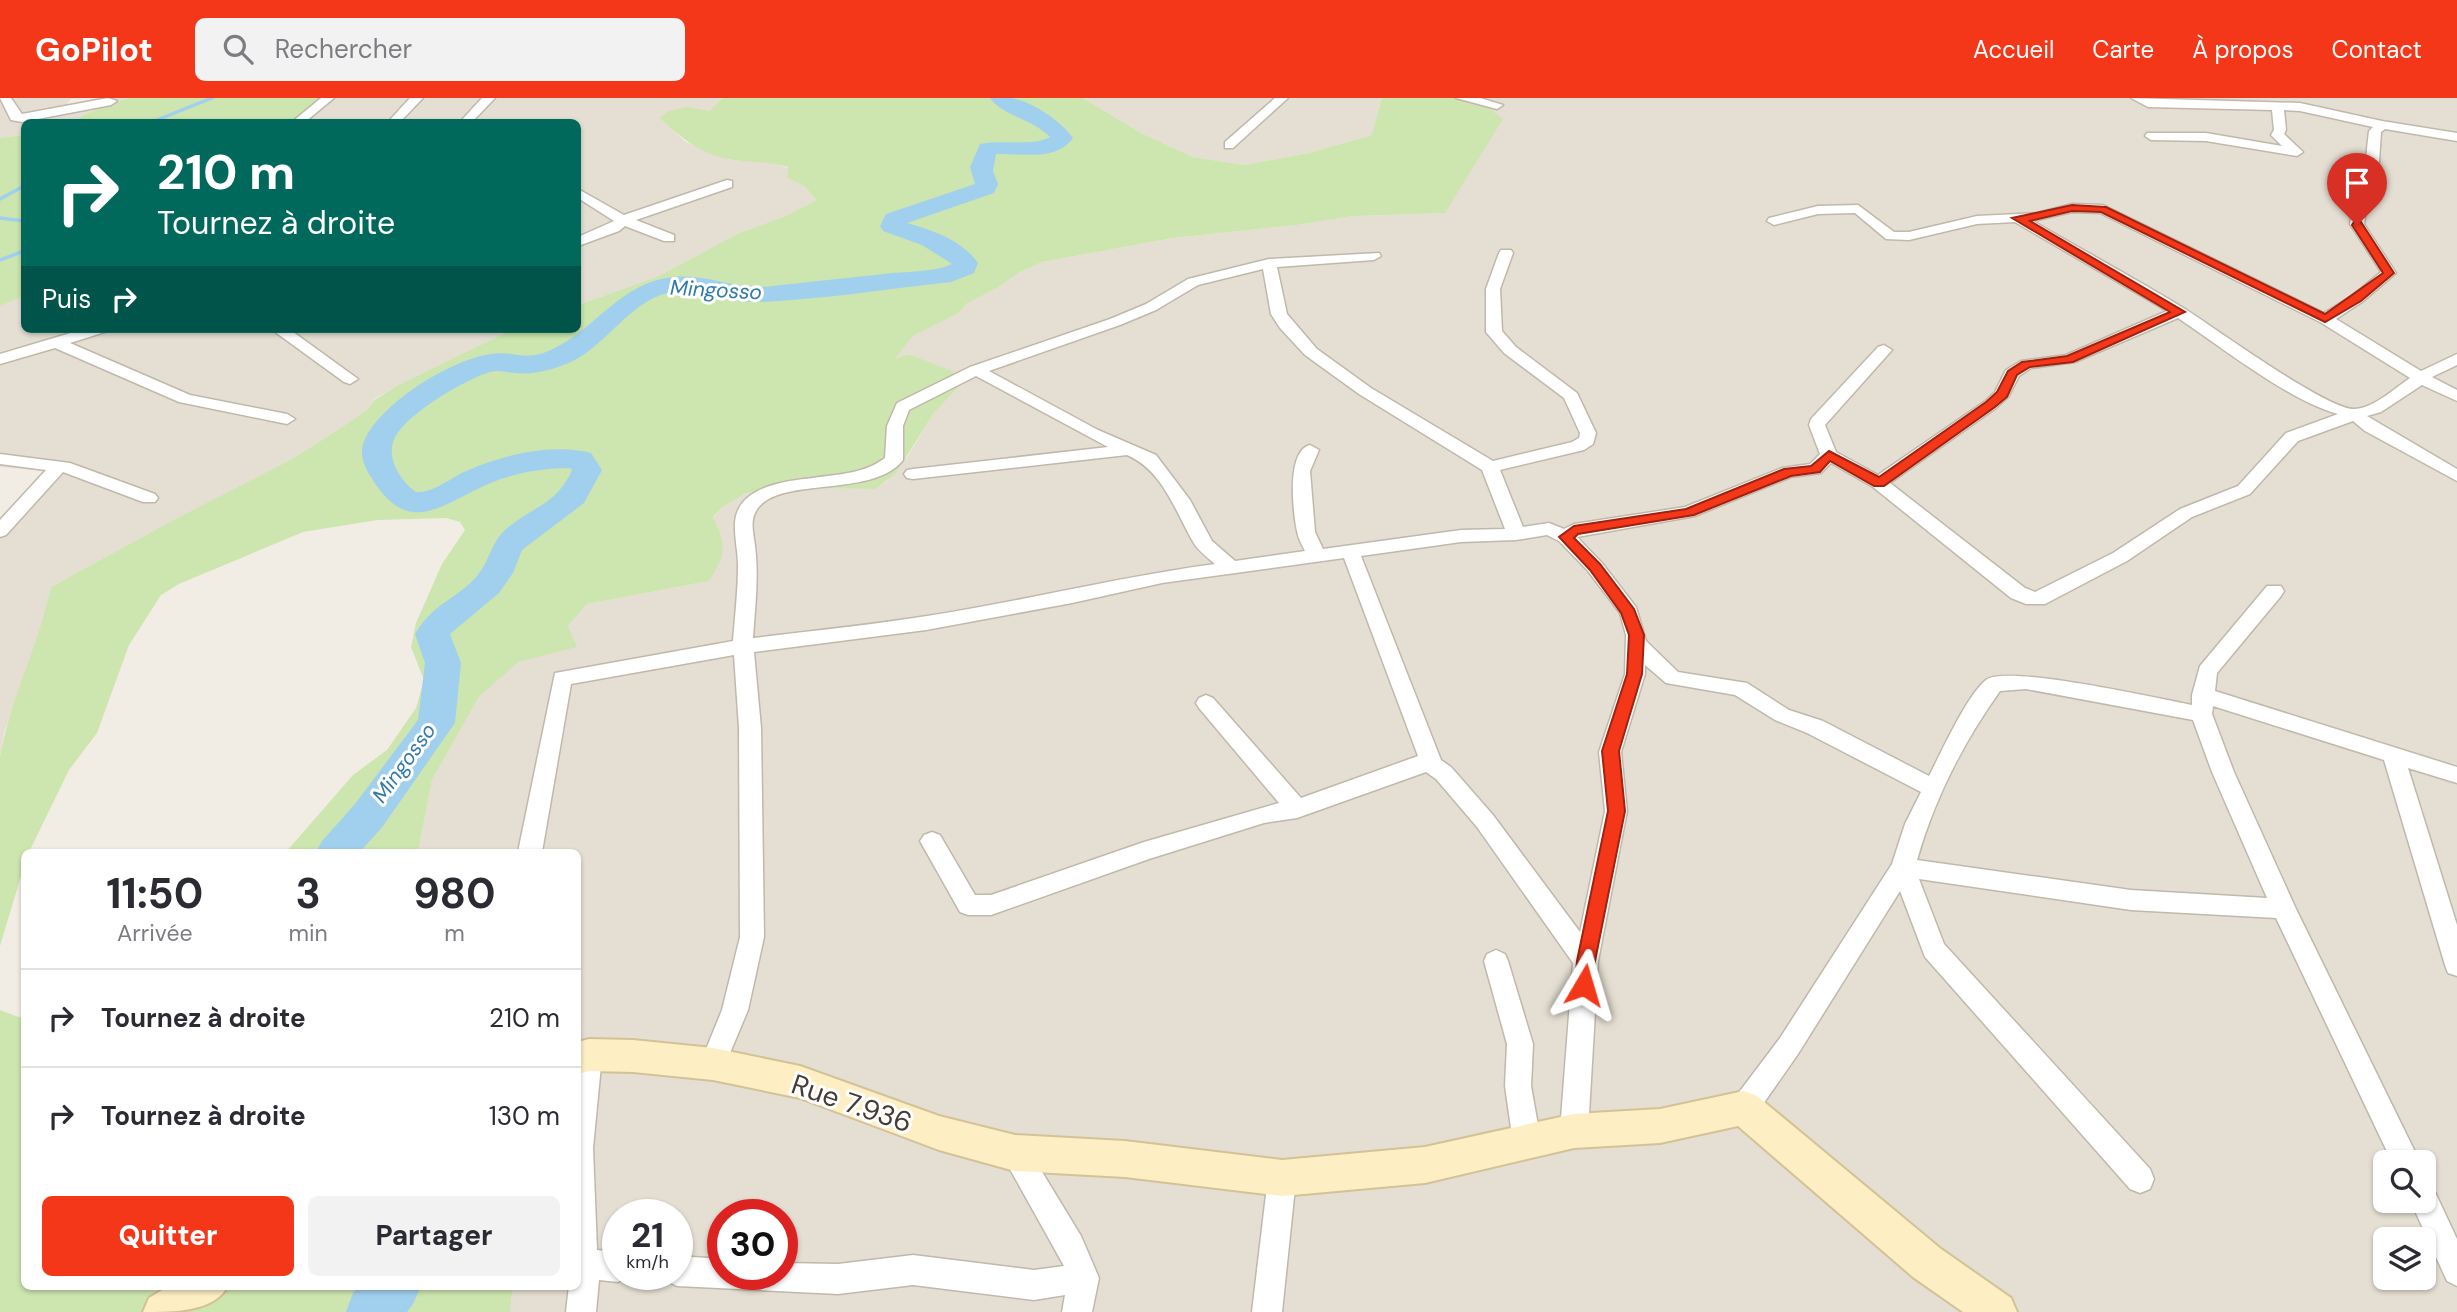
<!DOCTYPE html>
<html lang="fr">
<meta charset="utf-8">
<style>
:root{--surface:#fff;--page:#f2f2f3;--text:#2b2b33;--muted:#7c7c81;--line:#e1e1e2;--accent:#f43619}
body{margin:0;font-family:"DM Sans",sans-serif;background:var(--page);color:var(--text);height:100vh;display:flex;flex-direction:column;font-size:26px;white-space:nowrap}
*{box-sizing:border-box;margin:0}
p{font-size:23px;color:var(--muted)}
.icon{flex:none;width:38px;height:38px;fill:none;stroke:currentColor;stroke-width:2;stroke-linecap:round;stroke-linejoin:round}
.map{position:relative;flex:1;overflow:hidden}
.drawer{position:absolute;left:21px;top:751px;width:560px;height:441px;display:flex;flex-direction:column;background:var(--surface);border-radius:10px;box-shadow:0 2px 5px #0004}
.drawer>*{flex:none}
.top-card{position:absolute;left:21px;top:21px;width:560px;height:214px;border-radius:10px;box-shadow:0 2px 5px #0004;background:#00695c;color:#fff;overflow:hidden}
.controls{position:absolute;left:2373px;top:1052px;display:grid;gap:14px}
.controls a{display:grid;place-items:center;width:63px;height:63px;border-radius:10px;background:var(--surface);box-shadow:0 2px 5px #0004;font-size:35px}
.speed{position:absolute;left:602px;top:1101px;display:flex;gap:14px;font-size:35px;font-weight:700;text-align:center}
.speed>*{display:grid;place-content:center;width:91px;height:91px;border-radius:50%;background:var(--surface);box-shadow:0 2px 5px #0004;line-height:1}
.speed small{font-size:18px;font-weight:400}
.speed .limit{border:10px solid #d22;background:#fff;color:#111}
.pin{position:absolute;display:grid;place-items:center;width:60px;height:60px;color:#fff;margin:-72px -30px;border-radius:50% 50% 50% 0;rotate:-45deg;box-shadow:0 0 7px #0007}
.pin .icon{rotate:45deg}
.me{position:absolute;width:77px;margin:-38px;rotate:7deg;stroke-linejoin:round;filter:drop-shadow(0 0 5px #0008)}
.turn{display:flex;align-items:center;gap:24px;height:147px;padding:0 21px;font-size:32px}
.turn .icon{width:91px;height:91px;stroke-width:2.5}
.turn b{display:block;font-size:49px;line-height:60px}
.then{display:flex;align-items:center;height:66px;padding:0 21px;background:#0003;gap:14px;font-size:26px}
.eta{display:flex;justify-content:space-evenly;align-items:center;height:119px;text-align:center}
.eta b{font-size:42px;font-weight:700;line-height:49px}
.action{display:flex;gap:14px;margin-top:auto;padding:14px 21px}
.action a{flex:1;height:80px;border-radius:10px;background:var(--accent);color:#fff;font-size:28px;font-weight:700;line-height:80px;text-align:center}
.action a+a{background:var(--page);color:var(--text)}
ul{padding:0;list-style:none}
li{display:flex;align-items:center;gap:21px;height:98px;padding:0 21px;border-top:2px solid var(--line)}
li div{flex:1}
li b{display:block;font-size:26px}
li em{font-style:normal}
header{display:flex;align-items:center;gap:42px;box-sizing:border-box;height:98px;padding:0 35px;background:var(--accent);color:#fff}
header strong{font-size:33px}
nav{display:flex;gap:38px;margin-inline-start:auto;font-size:24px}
.search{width:490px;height:63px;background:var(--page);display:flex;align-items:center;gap:18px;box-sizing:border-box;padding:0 24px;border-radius:10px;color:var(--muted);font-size:26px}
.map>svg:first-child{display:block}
.residential{fill:#e5dfd3;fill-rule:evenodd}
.green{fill:#cde5ae}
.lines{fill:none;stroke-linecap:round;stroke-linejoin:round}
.stream{stroke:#a1d0ee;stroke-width:3.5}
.river{fill:#a1d0ee;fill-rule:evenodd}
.street-casing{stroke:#c0b8aa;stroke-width:3}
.secondary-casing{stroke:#d4c297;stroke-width:4}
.street{fill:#fff;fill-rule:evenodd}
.secondary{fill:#fdeec3;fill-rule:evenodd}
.route{fill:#f43619;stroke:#9f2310;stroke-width:2}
.labels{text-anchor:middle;stroke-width:6;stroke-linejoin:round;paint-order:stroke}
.far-water-label{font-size:21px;font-style:italic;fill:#317aac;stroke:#fff}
.near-street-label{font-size:28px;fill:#443d34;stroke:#fff}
</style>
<header>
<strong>GoPilot</strong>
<div class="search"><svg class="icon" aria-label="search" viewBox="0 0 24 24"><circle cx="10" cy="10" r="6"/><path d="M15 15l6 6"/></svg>Rechercher</div>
<nav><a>Accueil</a><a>Carte</a><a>À propos</a><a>Contact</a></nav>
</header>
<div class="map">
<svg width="2457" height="1214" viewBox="0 0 2457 1214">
<rect width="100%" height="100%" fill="#f2ede4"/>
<g class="residential">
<path d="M0,0H72L66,7L97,0H128L85,16L75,24H24V37L0,40Z"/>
<path d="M326,0H723L709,13L660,21L686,44L731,62L771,64L788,70L787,80L804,88L817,102L783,119L737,136L659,178L578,207V24H295Z"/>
<path d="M1083,0H2457V1214H510L513,1188H578V754H418L432,682L479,599L517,564L576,549L568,528L587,506L709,483L713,420L721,410L746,395L782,390L876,391L887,383L908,358L934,315L961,286L951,273L909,256L894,262L913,238L959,215L966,206L999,189L1018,175L1042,164L1173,140L1297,127L1353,118L1445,115L1372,37L1309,55L1244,67L1193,59L1141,35ZM2385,1064H2424V1102H2385ZM618,1116H677V1176H618ZM723,1116H782V1176H723ZM2385,1141H2424V1180H2385Z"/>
<path d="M24,198V231H513L398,287L373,302L368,311L339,331L292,361L175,421L51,489L45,519L4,635L0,659V427L46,373L0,369V208Z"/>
</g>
<g class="green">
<path d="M128,0H326L295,24H75L85,16Z"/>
<path d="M723,0H1083L1141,35L1193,59L1244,67L1309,55L1372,37L1382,0H1476L1503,21L1445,115L1353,118L1297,127L1173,140L1042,164L1018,175L999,189L966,206L959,215L913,238L895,261L909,256L952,273L961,286L934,315L896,375L876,391L782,390L746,395L721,410L713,419C727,448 726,456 709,483L587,506L568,528L577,549L518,564L479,599L432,682L418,754H286L353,677L387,652L416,610L424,582L411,549L416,525L442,466L465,432L460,424L446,420L377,422L303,434L179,486L161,497L129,547L97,635L69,672L29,754H24V768L0,848V659C10,601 39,547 51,489L175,421L292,361L339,331L368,311L373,303L398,287L513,231H578V207L659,178L737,136L783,119L817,102L804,88L787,80L788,69C768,63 749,65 728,61C701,56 679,38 659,20L669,13L687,9L709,13Z"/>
<path d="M24,37V198L0,208V40Z"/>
<path d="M0,912L24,921V1188H513L510,1214H0Z"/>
</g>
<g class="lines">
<g class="stream">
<path d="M152,24L212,0"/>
<path d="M0,101L24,88"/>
<path d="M0,120L24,123"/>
<path d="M0,162L24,153"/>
</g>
<g class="river">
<path d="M990,0C997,0 1005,0 1012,0C1033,4 1061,23 1073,40C1056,64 1022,55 996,56L993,73L998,86L994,95L907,125C932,132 962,142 978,165L974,175L951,184C888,191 824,201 761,204C730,206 698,187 667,195C629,205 607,246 573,263C556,271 535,277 516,275C507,275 499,271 490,274C464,282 408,315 395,339C385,359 400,383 416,394C434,395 450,380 466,373C502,357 552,345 591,355L602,372L584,405L522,452L513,475L499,495L450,536L461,565L455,625L383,728L360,754H316L322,743L355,706L418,622L425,565L415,536C435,503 456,502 477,478C489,464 491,445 505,432C531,409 557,407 572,372L570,370C543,370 513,375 488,386C439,408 408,440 371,379C363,367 358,353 366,339C385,303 450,262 491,256C515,252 524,265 553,251C597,230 621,184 673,179C702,176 729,188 757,189C771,189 786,186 800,185C828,182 856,179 884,176C905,173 932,175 952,166L922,147L883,133L880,128L886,116L975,86L970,69L980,46C1001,41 1033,49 1050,39C1033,21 1004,19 990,0Z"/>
<path d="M360,1188H421L413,1206L407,1214H346L353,1195Z"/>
</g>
<defs>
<g id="street">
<path d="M0,0H11L22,16L108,0L117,3L111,7L22,24L11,22Z"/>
<path d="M321,0H334L305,24H292Z"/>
<path d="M410,0H423L400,24H388Z"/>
<path d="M482,0H495L472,24H460Z"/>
<path d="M1275,0H1288L1233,50H1225V44Z"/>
<path d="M1456,0H1480L1503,7L1497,11Z"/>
<path d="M2131,0L2300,5L2382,23L2457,35V43L2385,31L2381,34L2378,78L2367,106L2364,126L2396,175L2362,204L2336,221L2421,273L2457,256V267L2432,279L2457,292V303L2422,287L2381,314L2367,318L2457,371V383L2365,333L2353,323L2298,343L2250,396L2192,419L2127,463L2045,506H2026L2011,500L1873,389L1831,365L1821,375L1791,379L1695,418L1577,439L1602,465L1636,509L1646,543L1678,574L1747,585L1789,612L1823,623L1929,678C1941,655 1967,597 1986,582C2006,566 2160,601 2192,607V597L2200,568L2267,488H2281L2284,493L2281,498L2217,575L2215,593L2457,669V685L2408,670L2457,827V878L2448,875L2445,867L2384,662L2213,608L2212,616L2234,674L2296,811L2420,1064H2392L2276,820L2131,812L1919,781L1944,846L2150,1071L2154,1081L2150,1091L2140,1095L2130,1091L1925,859L1900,793L1798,956L1754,1019L1744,1023L1734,1019L1730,1010L1734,1001L1780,940L1892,766L1905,726L1921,694L1807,635L1775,622L1735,597L1666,585L1645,567V576L1621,654L1627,713L1598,863L1588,1033L1584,1042L1574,1046L1564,1042L1560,1033L1573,865L1477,729L1436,681L1426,674L1297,720L1264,725L1149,761L991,817H968L960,814L920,743L924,737L932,734L940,737L975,797H991L1144,744L1279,705L1199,610L1196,605L1199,600L1206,597L1213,600L1301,700L1418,658L1344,460L1162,485L1072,505L926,532L754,554L761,630L764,839L748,912L722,974L713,978L704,974L700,966L722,912L740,839L739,630L734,557L571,586L542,754H518L555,575L733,543C735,518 738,492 738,467C738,453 734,438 735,424C738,388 786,383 813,380C839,376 864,376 885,360L887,328L897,305L970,269L1110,221L1146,206L1188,181L1269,161L1379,155L1381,158L1374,162L1277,169L1287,216L1317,251L1371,290L1493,363L1572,344L1579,340L1580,335L1564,300L1504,255L1486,234V191L1499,155L1501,152H1511L1513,155L1500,191L1502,233L1516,249L1577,295L1596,335L1593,346L1584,352L1500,372L1523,429L1549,425L1564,431L1574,426L1685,409L1782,370L1810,366L1820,356L1809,327L1811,321L1878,249L1884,247L1892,252L1825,327L1836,354L1878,377L1984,304L1995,294L2006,272L2021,263L2066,257L2167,213L2015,124L1977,126L1909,142L1886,141L1855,115L1818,116L1774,127L1767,123L1769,120L1818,108L1858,107L1894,134H1909L1977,118L2037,115L2072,106L2103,107L2324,215L2352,198L2381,174L2350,126L2353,106L2364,78L2369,33L2373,29L2300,13L2284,12L2286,32L2284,36L2303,54L2297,58L2206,43L2151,42L2145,38L2147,35H2206L2282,48L2271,37L2274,32L2272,12L2148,9ZM2072,114L2100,115L2320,224L2410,280C2395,290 2373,311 2354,311C2326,311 2215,230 2185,211C2136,181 2084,153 2033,123ZM1263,171L1271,216L1280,230L1305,257L1359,296L1482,372L1505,431L1461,432L1323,451L1315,434L1310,373L1319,352L1310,347C1286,353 1293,414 1297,433C1298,440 1302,447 1305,453L1235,463L1212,443L1190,402L1156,357L1098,332L989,273L1120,227L1156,212L1198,187ZM2178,220C2220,248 2291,304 2338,316L2286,335L2238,388L2180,411L2113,455L2035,494L2025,490L1890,385L1996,310L2008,299L2019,278L2031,270L2075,264ZM976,278L1108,349L913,371L907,372L904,376L907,380L913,381L1127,357C1164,373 1175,414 1195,447C1200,454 1208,460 1215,466C1118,479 1024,503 927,518C870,527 811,533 753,540C755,509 759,478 755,448C754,438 750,425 755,415C773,376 872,402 903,362V328L909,312ZM1547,437L1559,443L1588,473L1620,515L1626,537L1625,576L1599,654L1605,713L1580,834L1493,717L1451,669L1441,662L1361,458L1461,444L1516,442ZM2026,591L2193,622L2212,674L2267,800L2131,792L1917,762C1934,702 1964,643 2000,593Z"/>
<path d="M727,82L732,83V89L636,122L674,137V143H664L625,128L619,133L578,148V139L614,123L578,100V91L624,117Z"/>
<path d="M84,231H108L105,234L70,245L190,297L287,316L295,321L287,326L179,304L55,250L0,266V256Z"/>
<path d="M271,231H289L358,281L350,286L344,284Z"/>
<path d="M0,356L70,365L155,396L158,400L155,404H143L63,374L6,437L0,439V422L46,372L0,366Z"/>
<path d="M1496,852L1505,856L1508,863L1533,946L1531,988L1541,1044L1537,1053L1527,1057L1517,1053L1513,1044L1505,988L1507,946L1484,863L1487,856Z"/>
<path d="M589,945L598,949L602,957L593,1050L597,1152L618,1154V1176H630L618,1184L599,1182L596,1214H566L569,1188H578V953L580,949Z"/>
<path d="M1015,1042L1025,1046L1081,1138L1099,1180L1092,1214H1062L1065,1197L1034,1202L913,1187L838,1196L677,1188L667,1183L663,1176H677V1158L723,1161V1176H782V1165L838,1166L913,1157L1034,1172L1064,1168L1001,1055L1005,1046Z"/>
<path d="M1282,1066L1292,1070L1296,1080L1282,1214H1252L1268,1080L1272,1070Z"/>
<path d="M2424,1088L2434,1092L2457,1141V1188L2447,1183L2410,1102H2424Z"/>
</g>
<g id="secondary">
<path d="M589,941L633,942L713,950L800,968L939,1018L1015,1037L1125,1043L1282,1062L1425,1049L1574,1016L1660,1011L1744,993L1757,998L1941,1151L2011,1200L2017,1214H1963L1913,1179L1738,1028L1660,1045L1574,1050L1425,1085L1282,1098L1125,1079L1015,1073L939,1052L800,1000L713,982L633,974L589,973L578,976V944Z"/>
<path d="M169,1188H228C214,1214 174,1214 143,1214L149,1200Z"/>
</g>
</defs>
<use href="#street" class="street-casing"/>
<use href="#secondary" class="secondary-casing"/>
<use href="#street" class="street"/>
<use href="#secondary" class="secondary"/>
</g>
<path class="route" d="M2072,107L2106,109L2325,216L2383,175L2352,127L2354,124H2361L2394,175L2361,203L2325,224L2101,114L2072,113L2030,123L2185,214L2073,264L2030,269L2017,277L2007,299L1995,309L1884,388H1874L1830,363L1820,374L1791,378L1694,417L1578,436L1574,440L1600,466L1634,511L1644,537L1642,576L1619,653L1625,713L1595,863L1591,893L1584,895L1578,893L1575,887L1577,863L1608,713L1602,653L1627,576L1629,537L1621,515L1590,472L1559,439L1574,428L1686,411L1784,371L1811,368L1829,353L1879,379L1986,304L1997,294L2008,273L2022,264L2067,258L2170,214L2012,120Z"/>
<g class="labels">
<g class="far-water-label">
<text transform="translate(716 192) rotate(3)" y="7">Mingosso</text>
<text transform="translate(404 665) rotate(-54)" y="7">Mingosso</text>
</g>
<g class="near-street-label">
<text transform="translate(852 1005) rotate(19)" y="10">Rue 7.936</text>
</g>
</g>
</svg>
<div class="controls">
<a><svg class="icon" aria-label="search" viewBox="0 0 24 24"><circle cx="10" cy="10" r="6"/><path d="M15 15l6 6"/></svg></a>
<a><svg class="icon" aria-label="layers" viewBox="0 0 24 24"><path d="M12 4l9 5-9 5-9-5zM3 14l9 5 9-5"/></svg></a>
</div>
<div class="speed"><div>21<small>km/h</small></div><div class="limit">30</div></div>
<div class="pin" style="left:2357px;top:127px;background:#d93025"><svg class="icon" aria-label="arrive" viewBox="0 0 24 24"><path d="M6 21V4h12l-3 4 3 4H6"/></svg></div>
<svg class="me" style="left:1584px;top:887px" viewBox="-20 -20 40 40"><path d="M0-17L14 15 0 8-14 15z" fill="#f43619" stroke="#fff" stroke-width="4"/></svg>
<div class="top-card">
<div class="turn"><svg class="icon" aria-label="right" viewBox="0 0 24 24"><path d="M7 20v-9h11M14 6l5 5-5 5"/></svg><div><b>210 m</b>Tournez à droite</div></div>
<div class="then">Puis<svg class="icon" aria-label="right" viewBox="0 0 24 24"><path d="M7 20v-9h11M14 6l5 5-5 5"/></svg></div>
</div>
<section class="drawer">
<div class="eta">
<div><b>11:50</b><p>Arrivée</p></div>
<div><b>3</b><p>min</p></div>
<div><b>980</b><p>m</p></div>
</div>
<ul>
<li><svg class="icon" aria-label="right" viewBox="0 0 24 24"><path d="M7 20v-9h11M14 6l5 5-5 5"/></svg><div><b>Tournez à droite</b></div><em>210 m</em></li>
<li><svg class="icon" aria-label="right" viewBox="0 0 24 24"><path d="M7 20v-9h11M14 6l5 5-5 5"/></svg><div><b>Tournez à droite</b></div><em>130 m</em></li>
</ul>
<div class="action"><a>Quitter</a><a>Partager</a></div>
</section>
</div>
